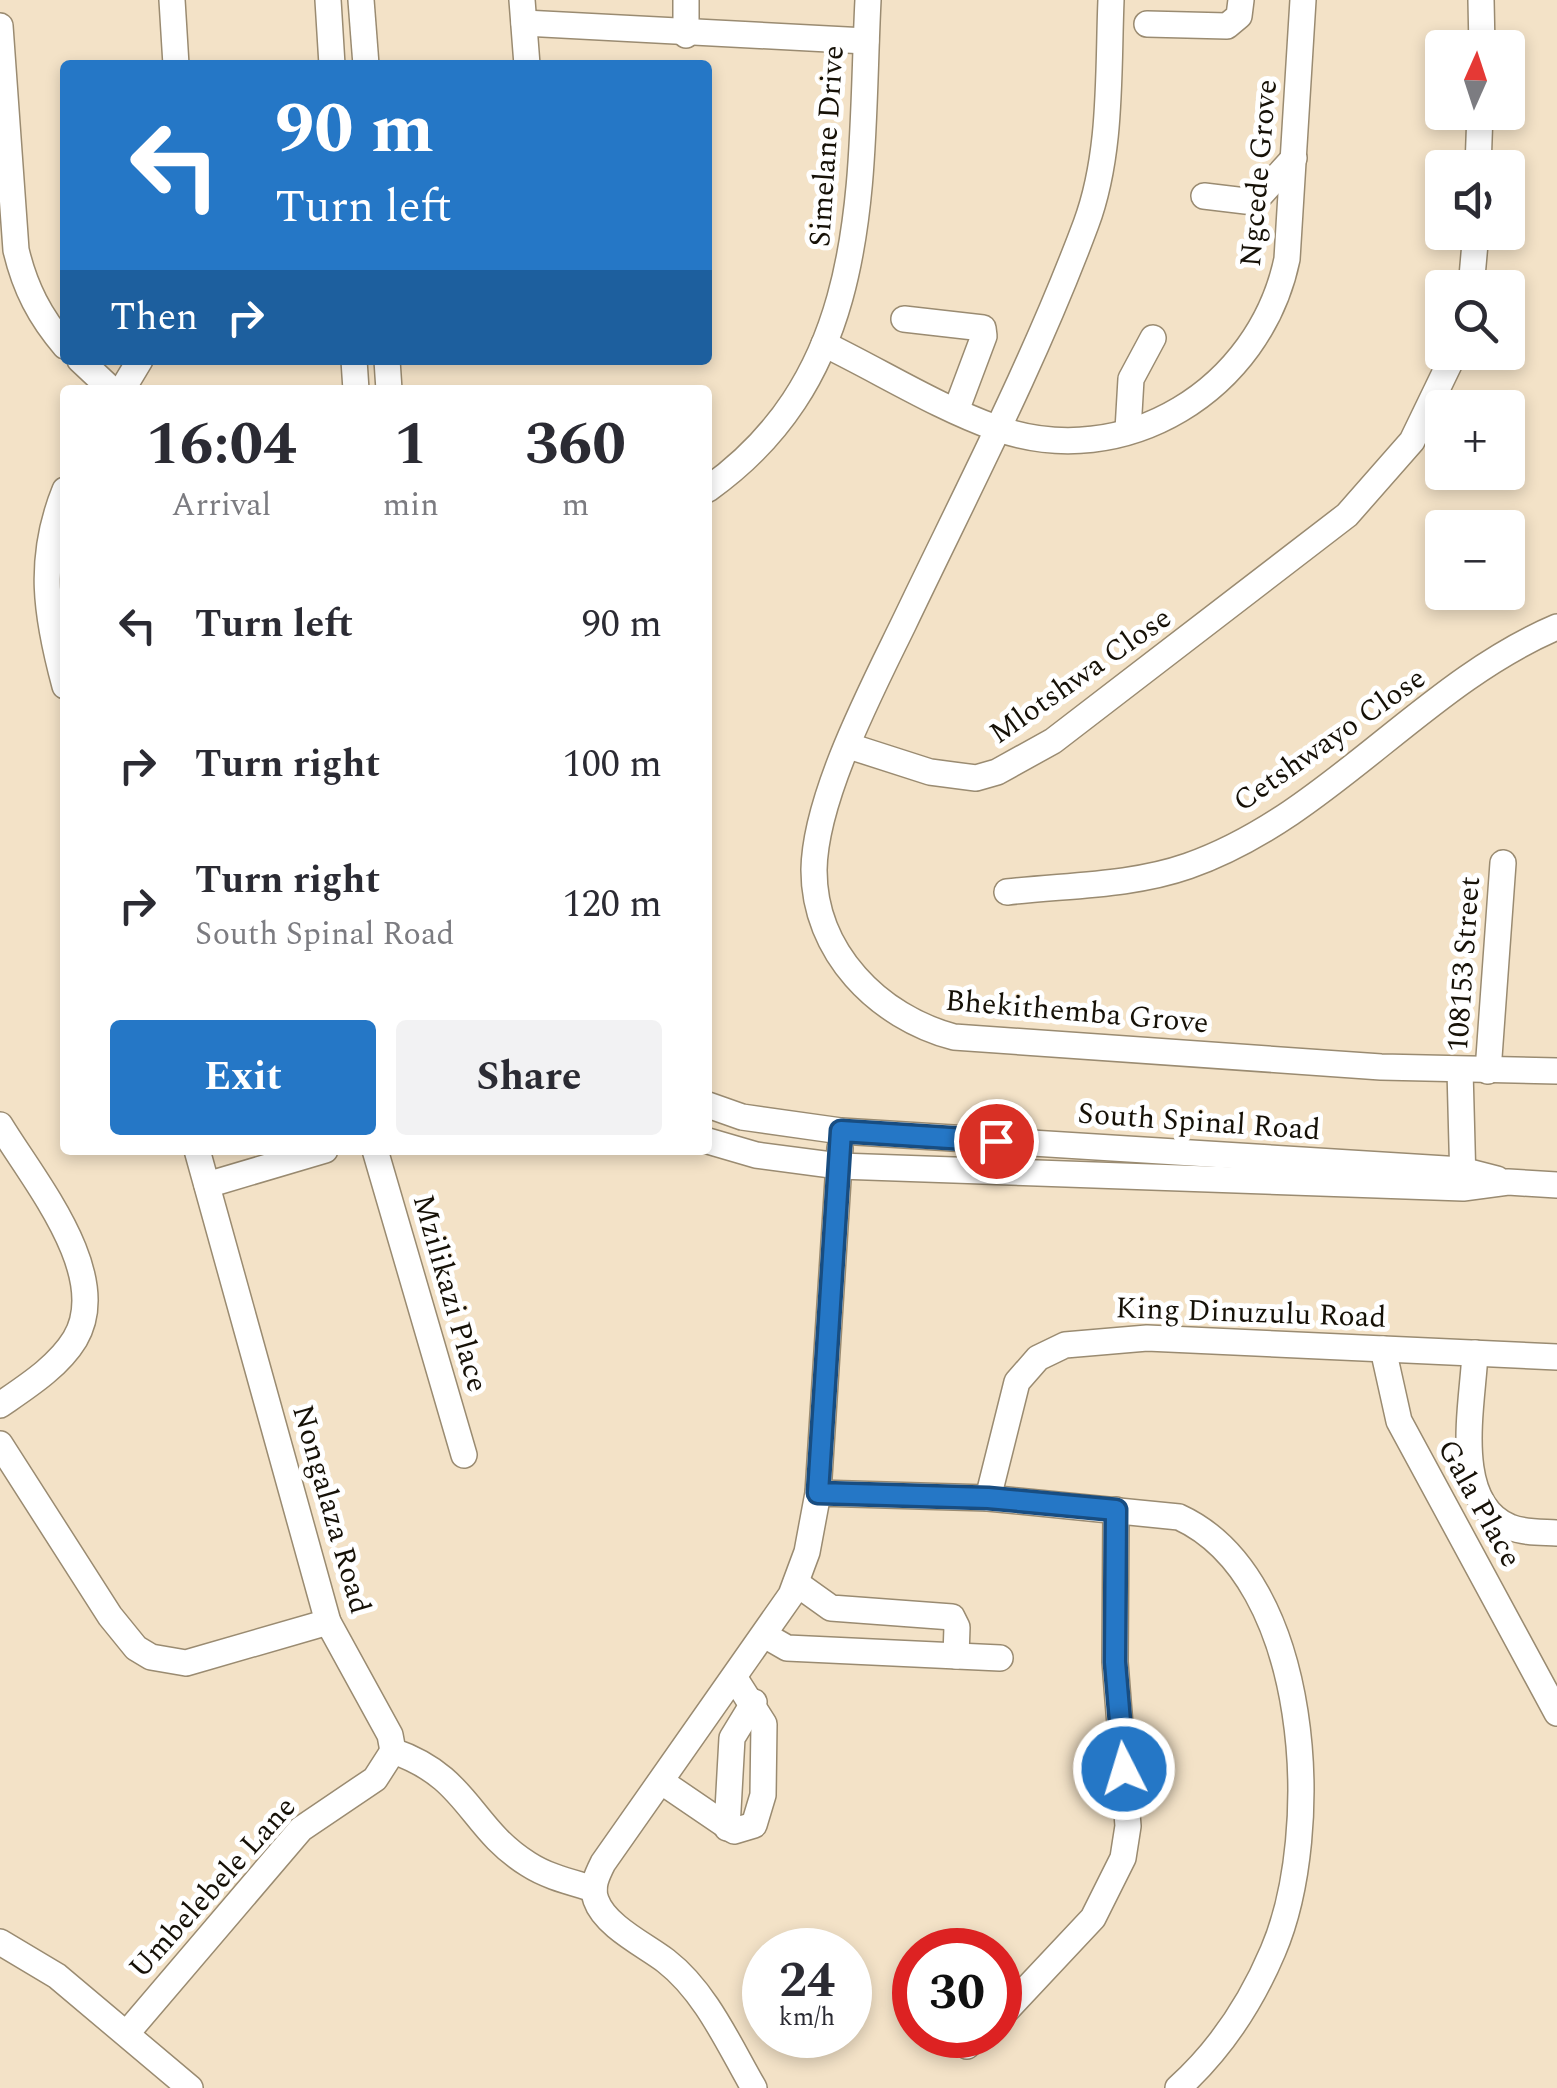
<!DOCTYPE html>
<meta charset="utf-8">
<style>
:root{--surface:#fff;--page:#f2f2f3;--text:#2b2b33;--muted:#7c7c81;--accent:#2577c6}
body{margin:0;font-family:Spectral,serif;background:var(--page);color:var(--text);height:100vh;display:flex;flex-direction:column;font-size:38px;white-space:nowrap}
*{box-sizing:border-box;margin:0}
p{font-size:32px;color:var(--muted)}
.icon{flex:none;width:55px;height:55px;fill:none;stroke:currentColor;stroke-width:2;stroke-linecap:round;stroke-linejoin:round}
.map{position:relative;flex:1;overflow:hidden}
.sheet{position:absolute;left:60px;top:385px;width:652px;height:770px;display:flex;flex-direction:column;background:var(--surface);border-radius:10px;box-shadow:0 5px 15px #0003}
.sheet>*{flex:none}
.top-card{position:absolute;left:60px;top:60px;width:652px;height:305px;border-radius:10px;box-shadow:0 5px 15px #0003;background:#2577c6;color:#fff;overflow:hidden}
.needle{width:65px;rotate:3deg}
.controls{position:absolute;left:1425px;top:30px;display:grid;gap:20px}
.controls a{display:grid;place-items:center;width:100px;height:100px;border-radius:10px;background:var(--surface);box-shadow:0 5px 15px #0003;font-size:50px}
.speed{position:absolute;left:742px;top:1928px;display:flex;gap:20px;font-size:50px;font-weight:700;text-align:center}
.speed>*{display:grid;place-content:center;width:130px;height:130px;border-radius:50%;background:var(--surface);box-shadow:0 5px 15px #0003;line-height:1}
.speed small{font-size:25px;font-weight:400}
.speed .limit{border:15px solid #d22;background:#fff;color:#111}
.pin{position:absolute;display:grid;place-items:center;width:85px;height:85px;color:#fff;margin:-42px;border:5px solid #fff;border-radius:50%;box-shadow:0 2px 10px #0007}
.me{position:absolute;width:110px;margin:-55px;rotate:355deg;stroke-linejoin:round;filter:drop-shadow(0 0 8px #0008)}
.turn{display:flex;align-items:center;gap:35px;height:210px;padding:0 50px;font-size:45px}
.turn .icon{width:130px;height:130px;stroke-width:2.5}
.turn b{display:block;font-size:70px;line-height:85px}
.then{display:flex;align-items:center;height:95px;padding:0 50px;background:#0003;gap:20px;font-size:38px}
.eta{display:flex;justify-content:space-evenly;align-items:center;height:170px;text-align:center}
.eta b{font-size:60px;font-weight:700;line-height:70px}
.cta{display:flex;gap:20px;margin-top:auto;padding:20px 50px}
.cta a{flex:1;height:115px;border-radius:10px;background:var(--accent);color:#fff;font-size:40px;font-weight:700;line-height:115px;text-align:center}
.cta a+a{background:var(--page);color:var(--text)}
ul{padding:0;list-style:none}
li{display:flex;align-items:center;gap:30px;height:140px;padding:0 50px}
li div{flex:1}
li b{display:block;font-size:38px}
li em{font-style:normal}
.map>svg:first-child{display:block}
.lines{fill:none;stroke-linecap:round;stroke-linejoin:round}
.minor-casing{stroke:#9a8b71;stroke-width:28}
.minor{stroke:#fff;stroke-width:25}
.route-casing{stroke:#184d81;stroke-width:25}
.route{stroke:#2577c6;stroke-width:18}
.labels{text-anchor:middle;stroke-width:10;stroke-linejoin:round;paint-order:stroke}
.street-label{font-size:30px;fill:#161107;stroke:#fff}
</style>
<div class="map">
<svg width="1557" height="2088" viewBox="0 0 1557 2088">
<rect width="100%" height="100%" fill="#f3e2c7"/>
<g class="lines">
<defs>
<g id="minor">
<path d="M172,0L176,65"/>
<path d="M328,0L332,65"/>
<path d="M361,0L366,65"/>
<path d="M522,0L527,65"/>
<path d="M1111,0C1108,74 1112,154 1086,224C1035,361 967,491 904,623C872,689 815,797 814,870C814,952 878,1017 954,1037L1381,1067L1557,1071"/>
<path d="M1481,0L1482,48"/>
<path d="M524,23L866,41"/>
<path d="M1147,24L1227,26L1239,16L1241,0"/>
<path d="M0,26L16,250C25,288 40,317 65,346"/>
<path d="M686,35V0"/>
<path d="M1478,168L1480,112"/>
<path d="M1204,196L1254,202L1294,158"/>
<path d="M1471,288L1476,232"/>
<path d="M904,319L983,328L984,336L957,408"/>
<path d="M824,344C880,371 937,407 996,428C1125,474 1260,389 1287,259L1303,0"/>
<path d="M80,360L112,390"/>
<path d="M354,360L356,390"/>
<path d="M387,360L389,390"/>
<path d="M122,390L140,360"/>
<path d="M1128,430L1131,379L1153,338"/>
<path d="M708,489C875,370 859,181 868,0"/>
<path d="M65,490C37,559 46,616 65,686"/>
<path d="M849,746L930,772L976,778L997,772L1053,741L1347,515L1412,441L1455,352"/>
<path d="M1007,892C1066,885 1131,886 1188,866C1328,817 1422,684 1557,627"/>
<path d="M1460,1070L1463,1183"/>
<path d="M1488,1071L1503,863"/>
<path d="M708,1105L742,1117L841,1131L1462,1170L1497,1179"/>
<path d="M0,1125C34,1181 113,1275 75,1339C58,1367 26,1387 0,1405"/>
<path d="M708,1141L756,1155L839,1166L1463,1188L1508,1182L1557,1185"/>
<path d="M197,1150L328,1622L390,1735L393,1751C469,1777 469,1827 528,1864C548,1877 571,1882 594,1889"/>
<path d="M375,1150L464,1455"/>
<path d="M207,1185L325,1150"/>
<path d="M1383,1349L1399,1421L1557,1713"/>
<path d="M1475,1353C1473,1403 1450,1503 1510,1527C1524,1533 1542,1532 1557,1533"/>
<path d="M0,1444L110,1616L136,1648L151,1657L186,1663L328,1622"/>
<path d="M818,1493L840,1148"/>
<path d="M988,1498L1017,1382L1038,1358L1065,1345L1147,1338L1557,1357"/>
<path d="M796,1583L831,1608L952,1617L957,1627L956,1656"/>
<path d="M766,1636L787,1648L1000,1658"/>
<path d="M662,1782L734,1831L754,1825L763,1795L764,1724L736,1680"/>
<path d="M727,1828L732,1738L754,1702"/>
<path d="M0,1942L57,1976L190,2088"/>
<path d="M1000,2017L1093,1918L1123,1858L1128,1826L1115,1662L1116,1510"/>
<path d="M127,2033L301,1829L375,1779L393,1751"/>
<path d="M967,2046L979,2035"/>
<path d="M754,2088C729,2045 706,1992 666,1961C645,1945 605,1926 596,1900C591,1887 597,1875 603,1863L791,1595L807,1552L818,1493L988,1498L1179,1517C1312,1578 1324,1832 1273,1951C1251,2003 1220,2050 1178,2088"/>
</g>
</defs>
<use href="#minor" class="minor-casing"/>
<use href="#minor" class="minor"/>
</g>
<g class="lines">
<defs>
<path id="route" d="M996,1141L841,1131L818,1493L988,1498L1116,1510L1115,1662L1124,1769"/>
</defs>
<use href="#route" class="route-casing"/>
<use href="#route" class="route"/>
</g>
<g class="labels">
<g class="street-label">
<text transform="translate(826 146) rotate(-86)" y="10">Simelane Drive</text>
<text transform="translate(1258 173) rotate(-85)" y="10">Ngcede Grove</text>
<text transform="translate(1080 675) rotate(-35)" y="10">Mlotshwa Close</text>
<text transform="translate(1329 739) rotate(-35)" y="10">Cetshwayo Close</text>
<text transform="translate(1463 964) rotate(-86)" y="10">108153 Street</text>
<text transform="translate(1077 1011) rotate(5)" y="10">Bhekithemba Grove</text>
<text transform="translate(1199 1121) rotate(4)" y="10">South Spinal Road</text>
<text transform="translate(451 1293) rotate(74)" y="10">Mzilikazi Place</text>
<text transform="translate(1251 1312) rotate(2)" y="10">King Dinuzulu Road</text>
<text transform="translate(1480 1503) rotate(61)" y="10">Gala Place</text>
<text transform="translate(332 1509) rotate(74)" y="10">Nongalaza Road</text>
<text transform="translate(212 1887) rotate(-48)" y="10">Umbelebele Lane</text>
</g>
</g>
</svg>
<div class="controls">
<a><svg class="needle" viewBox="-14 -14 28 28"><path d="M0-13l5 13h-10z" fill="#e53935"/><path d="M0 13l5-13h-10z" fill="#7c7c81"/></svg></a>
<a><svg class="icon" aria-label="sound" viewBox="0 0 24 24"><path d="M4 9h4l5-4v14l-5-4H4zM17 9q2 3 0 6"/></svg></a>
<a><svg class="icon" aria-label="search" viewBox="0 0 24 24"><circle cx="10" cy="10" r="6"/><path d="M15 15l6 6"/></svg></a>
<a>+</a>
<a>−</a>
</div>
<div class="speed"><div>24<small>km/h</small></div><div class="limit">30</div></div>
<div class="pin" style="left:996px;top:1141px;background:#d93025"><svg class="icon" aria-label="arrive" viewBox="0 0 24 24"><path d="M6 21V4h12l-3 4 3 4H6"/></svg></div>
<svg class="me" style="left:1124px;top:1769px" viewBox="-20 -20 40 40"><circle r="17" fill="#2577c6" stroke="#fff" stroke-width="3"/><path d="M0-11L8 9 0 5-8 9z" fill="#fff"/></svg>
<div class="top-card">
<div class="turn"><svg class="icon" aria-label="left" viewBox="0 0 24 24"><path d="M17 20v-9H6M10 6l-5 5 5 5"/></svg><div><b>90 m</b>Turn left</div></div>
<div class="then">Then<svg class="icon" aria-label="right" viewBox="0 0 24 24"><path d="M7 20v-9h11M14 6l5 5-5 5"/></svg></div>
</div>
<section class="sheet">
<div class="eta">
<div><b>16:04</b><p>Arrival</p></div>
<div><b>1</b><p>min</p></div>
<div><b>360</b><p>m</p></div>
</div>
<ul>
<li><svg class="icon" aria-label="left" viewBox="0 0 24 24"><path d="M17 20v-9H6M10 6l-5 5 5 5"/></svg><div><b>Turn left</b></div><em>90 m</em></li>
<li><svg class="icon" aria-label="right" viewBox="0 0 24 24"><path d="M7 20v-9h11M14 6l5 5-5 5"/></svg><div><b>Turn right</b></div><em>100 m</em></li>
<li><svg class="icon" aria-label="right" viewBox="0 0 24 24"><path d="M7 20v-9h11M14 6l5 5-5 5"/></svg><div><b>Turn right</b><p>South Spinal Road</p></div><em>120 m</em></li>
</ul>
<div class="cta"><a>Exit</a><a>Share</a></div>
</section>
</div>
